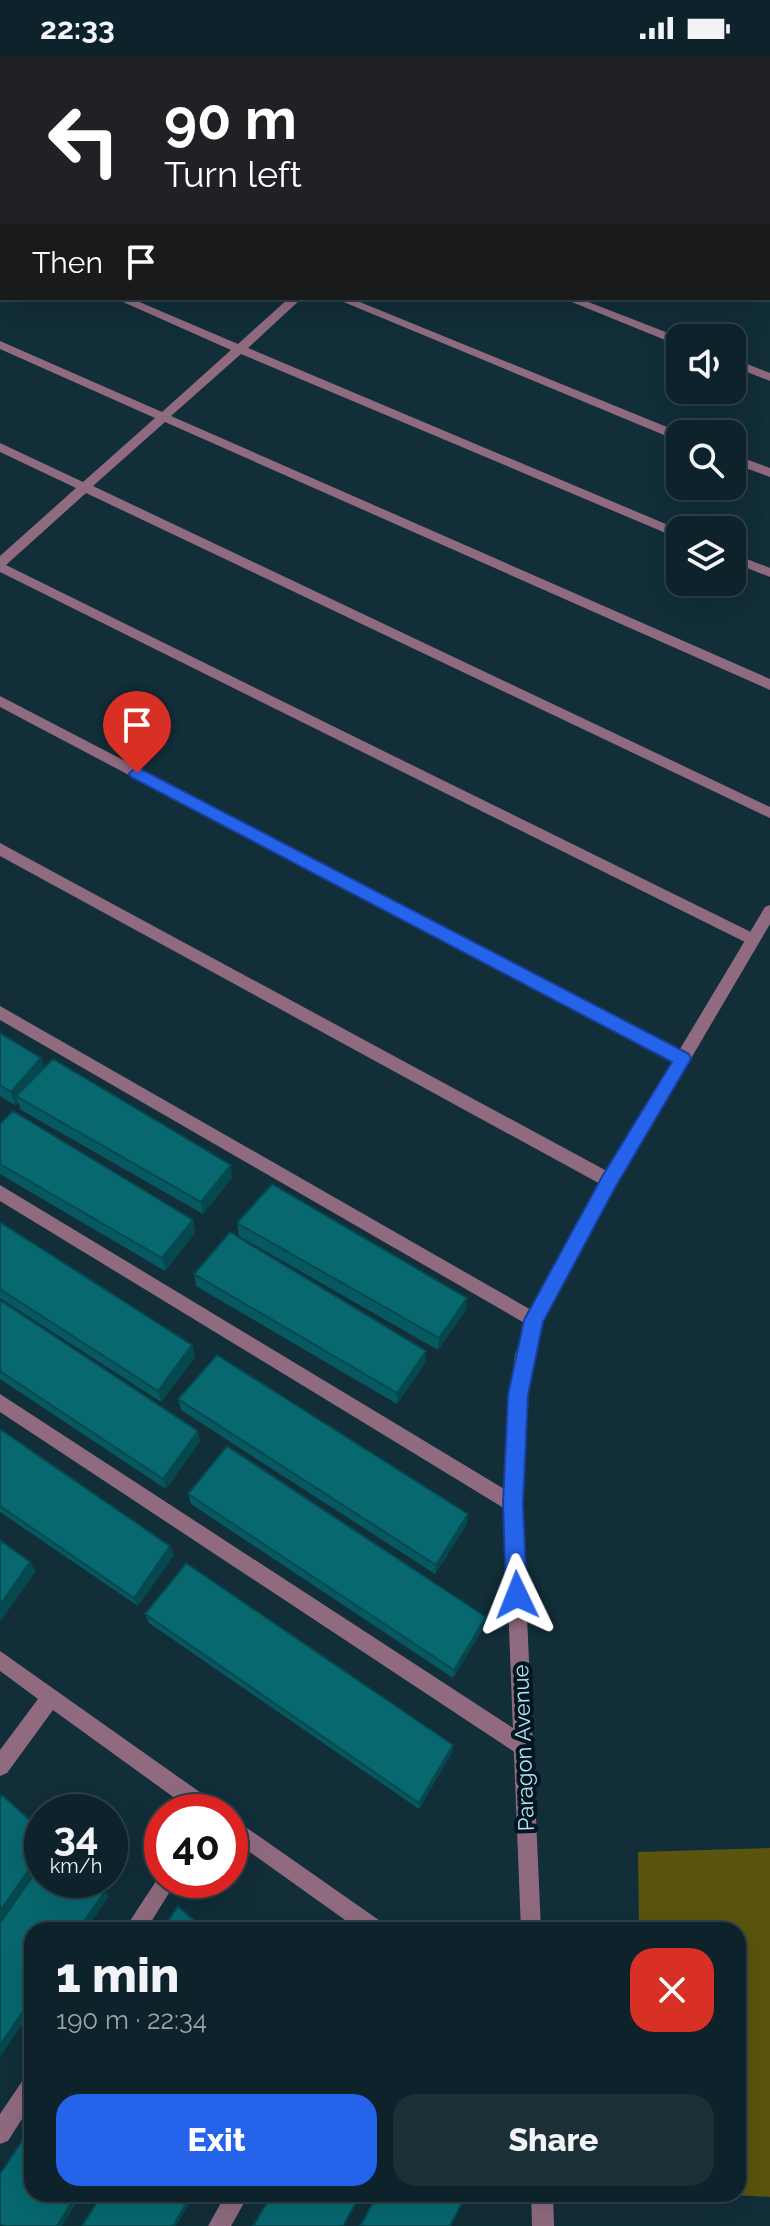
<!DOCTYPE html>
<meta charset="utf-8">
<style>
:root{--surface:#0d222b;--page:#1b2f37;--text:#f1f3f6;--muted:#9aa4a9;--line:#2d3f47;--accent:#2563eb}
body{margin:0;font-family:Raleway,sans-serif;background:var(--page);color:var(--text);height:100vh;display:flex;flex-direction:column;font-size:30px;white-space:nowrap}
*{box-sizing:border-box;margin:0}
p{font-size:26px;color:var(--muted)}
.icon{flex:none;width:44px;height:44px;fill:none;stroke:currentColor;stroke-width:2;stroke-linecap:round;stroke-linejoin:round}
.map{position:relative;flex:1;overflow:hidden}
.drawer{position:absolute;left:24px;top:1866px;width:722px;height:280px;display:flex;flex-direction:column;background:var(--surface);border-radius:24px;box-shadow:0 8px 32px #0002,0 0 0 2px var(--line)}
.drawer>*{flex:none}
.banner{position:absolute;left:0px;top:0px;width:770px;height:244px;box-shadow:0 8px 32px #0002,0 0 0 2px var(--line);background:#202124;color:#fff;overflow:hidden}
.tools{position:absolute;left:666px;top:268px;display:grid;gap:16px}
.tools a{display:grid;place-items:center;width:80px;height:80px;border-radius:16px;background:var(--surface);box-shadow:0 8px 32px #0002,0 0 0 2px var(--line);font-size:40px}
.speed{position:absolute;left:24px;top:1738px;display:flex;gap:16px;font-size:40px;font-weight:700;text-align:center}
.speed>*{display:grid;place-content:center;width:104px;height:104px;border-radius:50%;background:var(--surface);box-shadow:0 8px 32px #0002,0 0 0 2px var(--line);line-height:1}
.speed small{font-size:20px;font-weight:400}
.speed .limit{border:12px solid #d22;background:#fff;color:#111}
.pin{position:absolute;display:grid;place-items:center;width:68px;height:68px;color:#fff;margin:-82px -34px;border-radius:50% 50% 50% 0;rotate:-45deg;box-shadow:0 0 8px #0007}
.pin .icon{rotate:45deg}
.me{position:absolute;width:88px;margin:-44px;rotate:358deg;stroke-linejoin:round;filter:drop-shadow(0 0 6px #0008)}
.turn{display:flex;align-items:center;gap:28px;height:168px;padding:0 32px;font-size:36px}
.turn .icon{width:104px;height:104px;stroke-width:2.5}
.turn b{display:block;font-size:56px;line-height:68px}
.then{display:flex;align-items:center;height:76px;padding:0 32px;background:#0003;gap:16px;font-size:30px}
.round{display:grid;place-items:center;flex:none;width:84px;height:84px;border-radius:24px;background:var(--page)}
.summary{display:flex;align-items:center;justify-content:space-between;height:136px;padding:0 32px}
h1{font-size:48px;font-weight:800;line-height:60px}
.action{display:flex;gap:16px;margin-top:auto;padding:16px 32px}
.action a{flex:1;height:92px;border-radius:24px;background:var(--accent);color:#fff;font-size:32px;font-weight:800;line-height:92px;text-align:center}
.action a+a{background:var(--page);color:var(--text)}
.status{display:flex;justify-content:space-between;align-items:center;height:56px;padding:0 40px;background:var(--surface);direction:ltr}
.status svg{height:22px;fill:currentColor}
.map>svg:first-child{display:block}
.green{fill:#5a540e}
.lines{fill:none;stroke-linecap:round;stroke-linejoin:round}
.minor{fill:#906b80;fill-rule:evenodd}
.tertiary{fill:#906b80;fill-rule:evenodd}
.wall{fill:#065960}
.shaded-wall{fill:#05494e}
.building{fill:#076870;stroke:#05494e;stroke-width:2}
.route{fill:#2563eb;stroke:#184099;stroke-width:2}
.labels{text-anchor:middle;stroke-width:8;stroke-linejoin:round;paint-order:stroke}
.street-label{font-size:22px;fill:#b9e3f4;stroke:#001620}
</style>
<div class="status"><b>22:33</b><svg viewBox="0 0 49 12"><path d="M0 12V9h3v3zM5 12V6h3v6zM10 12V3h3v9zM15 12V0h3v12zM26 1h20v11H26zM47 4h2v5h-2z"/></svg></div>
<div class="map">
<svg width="770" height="2170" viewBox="0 0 770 2170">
<rect width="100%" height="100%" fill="#112e39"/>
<path class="green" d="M770,1792V2141L719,2138H738V1874H639L638,1796Z"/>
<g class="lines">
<g class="minor">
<path d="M136,0H150L151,2H137Z"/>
<path d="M334,0H348L349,2H335Z"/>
<path d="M539,0H553L554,2H540Z"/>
<path d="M560,0H571L559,2Z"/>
<path d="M697,0H709L696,2Z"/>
<rect x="0" y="16" width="2" height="7"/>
<path d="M768,61H770L768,69Z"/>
<rect x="0" y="100" width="2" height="7"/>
<rect x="768" y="151" width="2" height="7"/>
<rect x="0" y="188" width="2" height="7"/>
<rect x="768" y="233" width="2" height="6"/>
<path d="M114,242H130L238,288L289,242H302L248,292L680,474V483L241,298L171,360L770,623V634L165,366L93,430L770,751V762L86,437L6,509L757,879L759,883L757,887H747L0,516V500L76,432L0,396V387L83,426L155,362L0,293V285L162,356L231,294Z"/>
<path d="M334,242H350L684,378H680V385L676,384Z"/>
<path d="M562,242H578L681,282L680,290Z"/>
<path d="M732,302L770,317V325L732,310Z"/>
<path d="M732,398L770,412V421L732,407Z"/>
<path d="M732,497L770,512V521L732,506Z"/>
<path d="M0,640L689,998L691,1003L689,1008H677L0,651Z"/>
<path d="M0,787L616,1120L618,1125L616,1130L610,1132L604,1130L0,800Z"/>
<path d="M0,950L540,1259L542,1264L540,1269L534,1272L528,1269L0,964Z"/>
<path d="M0,1129L519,1442L522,1448L519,1454L513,1457L507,1454L0,1145Z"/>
<path d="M0,1338L530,1683L533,1690L530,1697L523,1700L516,1697L0,1356Z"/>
<path d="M0,1595L218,1749L221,1756H194L53,1654L7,1717L0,1720V1694L38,1643L0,1615Z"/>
<path d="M230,1760L383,1867L386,1874H359L230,1782Z"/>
<path d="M162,1816V1824H177L146,1874H124Z"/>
<path d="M32,2017V2047L8,2085L0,2088V2058L25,2021Z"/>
<path d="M226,2138H249L231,2170H208Z"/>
</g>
<g class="tertiary">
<path d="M770,849V868L616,1130L542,1266L533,1299L527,1339L522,1448L541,1874H521L504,1448L509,1339L515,1299L528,1259L604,1120L765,851Z"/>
<path d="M531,2138H553L554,2170H532Z"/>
</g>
</g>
<g class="wall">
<path d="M0,977L44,1012L232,1122L203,1158L21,1054L18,1046L15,1049L0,1040Z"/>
<path d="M0,1068L193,1164L195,1177L165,1215L0,1118Z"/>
<path d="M0,1166L192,1289L195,1301L161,1346L0,1242Z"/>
<path d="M237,1167L467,1242L466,1254L438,1294L239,1180Z"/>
<path d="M194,1218L425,1307L397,1348L196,1230Z"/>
<path d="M0,1244L200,1385L166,1433L0,1323Z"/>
<path d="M178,1343L468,1458L467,1468L435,1518L181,1354Z"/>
<path d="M0,1373L174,1499L138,1550L0,1456Z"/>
<path d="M188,1438L485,1569L453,1622L191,1448Z"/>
<path d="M145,1558L453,1689L452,1696L419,1753L149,1567Z"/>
</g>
<g class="shaded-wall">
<path d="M41,1002L46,1016L16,1040L18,1046L15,1049L11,1036Z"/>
<path d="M231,1109L232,1122L203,1158L201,1146Z"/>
<path d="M193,1164L195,1177L165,1215L162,1202Z"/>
<path d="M467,1242L466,1254L438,1294L439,1282Z"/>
<path d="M192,1289L195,1301L161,1346L158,1335Z"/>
<path d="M426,1295L425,1307L397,1348V1337Z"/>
<path d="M198,1375L200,1385L166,1433L163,1423Z"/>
<path d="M468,1458L467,1468L435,1518L436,1509Z"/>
<path d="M170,1490L174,1499L138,1550L134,1542Z"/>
<path d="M30,1506L36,1515L0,1566V1549Z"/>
<path d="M486,1561L485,1569L453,1622L454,1614Z"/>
<path d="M453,1689L452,1696L419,1753V1747Z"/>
<path d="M42,1795V1808L0,1868V1855Z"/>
<path d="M105,1835L109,1840L86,1874H78Z"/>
<path d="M32,1942V1954L0,2001V1989Z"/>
<path d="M77,2138H82L62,2170H57Z"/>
<path d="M192,2138H195L176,2170H173Z"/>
</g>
<g class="building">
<path d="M0,977L41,1002L11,1036L0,1029Z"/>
<path d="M53,1003L231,1109L201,1146L16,1040Z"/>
<path d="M13,1055L193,1164L162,1202L0,1108V1068Z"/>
<path d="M272,1128L467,1242L439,1282L237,1167Z"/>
<path d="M0,1166L192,1289L158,1335L0,1233Z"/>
<path d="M230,1176L426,1295L397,1337L194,1218Z"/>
<path d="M0,1244L198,1375L163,1423L0,1315Z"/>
<path d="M217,1299L468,1458L436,1509L178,1343Z"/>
<path d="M0,1373L170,1490L134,1542L0,1450Z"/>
<path d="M227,1390L486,1561L454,1614L188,1438Z"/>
<path d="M0,1484L30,1506L0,1549Z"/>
<path d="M186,1507L453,1689L419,1747L145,1558Z"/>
<path d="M2,1739L42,1775V1795L0,1855V1742Z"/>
<path d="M42,1807V1824H93L105,1835L78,1874H32V1942L0,1989V1867Z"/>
<path d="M178,1850L205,1874H162Z"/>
<path d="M32,2070V2138H77L57,2170H3L0,2167V2118Z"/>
<path d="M102,2138H192L173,2170H82Z"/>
<path d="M272,2138H361L343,2170H253Z"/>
<path d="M378,2138H467L450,2170H360Z"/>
</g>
<path class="route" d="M137,711L689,998L691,1003L616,1130L543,1266L528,1339L523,1448L527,1539L524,1546L517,1549L509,1546L506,1539L503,1448L508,1339L524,1264L603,1119L672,1006L131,721L129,717Z"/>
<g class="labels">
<g class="street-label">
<text transform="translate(523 1692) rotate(-92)" y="8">Paragon Avenue</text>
</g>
</g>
</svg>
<div class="tools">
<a><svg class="icon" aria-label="sound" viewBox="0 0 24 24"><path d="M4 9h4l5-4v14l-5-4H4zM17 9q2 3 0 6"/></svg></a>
<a><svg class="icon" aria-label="search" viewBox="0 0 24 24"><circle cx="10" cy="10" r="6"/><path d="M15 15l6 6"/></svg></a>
<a><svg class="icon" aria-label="layers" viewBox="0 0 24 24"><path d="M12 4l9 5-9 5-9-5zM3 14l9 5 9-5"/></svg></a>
</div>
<div class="speed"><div>34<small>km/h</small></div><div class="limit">40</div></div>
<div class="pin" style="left:137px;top:717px;background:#d93025"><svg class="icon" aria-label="arrive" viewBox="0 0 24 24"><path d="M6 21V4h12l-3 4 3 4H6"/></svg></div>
<svg class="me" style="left:517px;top:1539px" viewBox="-20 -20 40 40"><path d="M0-17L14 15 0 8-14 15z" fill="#2563eb" stroke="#fff" stroke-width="4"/></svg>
<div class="banner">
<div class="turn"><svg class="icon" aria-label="left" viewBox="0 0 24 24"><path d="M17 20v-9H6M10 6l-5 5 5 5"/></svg><div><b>90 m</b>Turn left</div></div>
<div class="then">Then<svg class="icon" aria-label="arrive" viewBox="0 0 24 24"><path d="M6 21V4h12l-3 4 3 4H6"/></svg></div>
</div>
<section class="drawer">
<div class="summary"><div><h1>1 min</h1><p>190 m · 22:34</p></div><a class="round" style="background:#d93025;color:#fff"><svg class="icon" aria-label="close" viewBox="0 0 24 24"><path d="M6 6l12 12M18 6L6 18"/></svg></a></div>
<div class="action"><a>Exit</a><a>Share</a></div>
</section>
</div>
